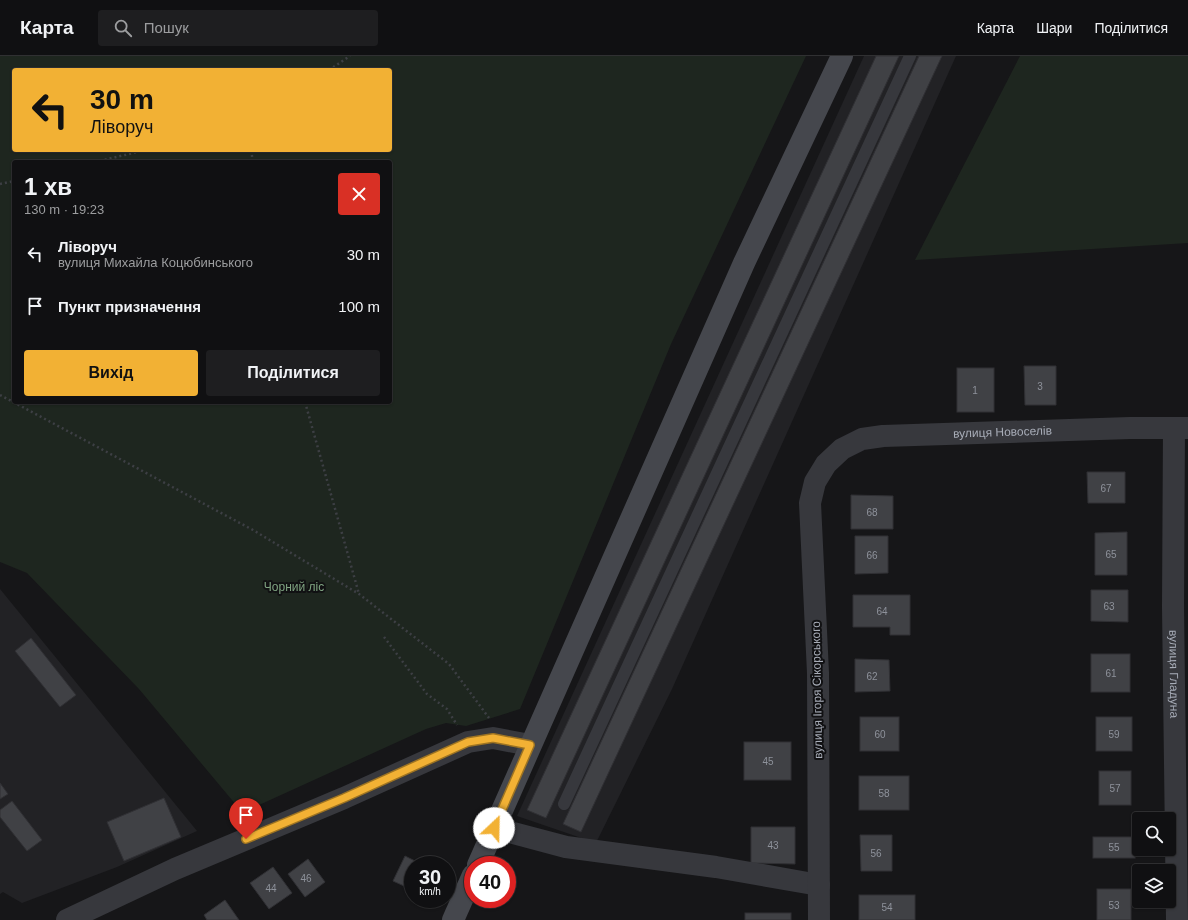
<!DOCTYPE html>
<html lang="uk">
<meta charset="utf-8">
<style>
:root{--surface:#101012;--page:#1e1e20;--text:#f1f3f6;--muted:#9c9d9f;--line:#303032;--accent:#f2b134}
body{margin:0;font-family:Helvetica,sans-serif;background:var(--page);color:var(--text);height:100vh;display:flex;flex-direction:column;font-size:15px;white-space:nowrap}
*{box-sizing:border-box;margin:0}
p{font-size:13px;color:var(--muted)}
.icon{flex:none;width:22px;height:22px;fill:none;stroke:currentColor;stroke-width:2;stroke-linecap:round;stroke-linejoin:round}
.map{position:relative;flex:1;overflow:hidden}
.drawer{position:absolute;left:12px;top:104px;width:380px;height:244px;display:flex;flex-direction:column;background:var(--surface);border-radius:4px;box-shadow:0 1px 3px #0004,0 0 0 1px var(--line)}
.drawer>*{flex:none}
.top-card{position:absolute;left:12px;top:12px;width:380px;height:84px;border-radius:4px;box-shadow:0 1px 3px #0004,0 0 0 1px var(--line);background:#f2b134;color:#111;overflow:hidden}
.buttons{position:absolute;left:1132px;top:756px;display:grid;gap:8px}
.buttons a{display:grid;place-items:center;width:44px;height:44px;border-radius:4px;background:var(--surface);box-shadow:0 1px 3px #0004,0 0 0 1px var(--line);font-size:20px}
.speed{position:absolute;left:404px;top:800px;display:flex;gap:8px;font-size:20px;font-weight:700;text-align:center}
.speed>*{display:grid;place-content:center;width:52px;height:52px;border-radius:50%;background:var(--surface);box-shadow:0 1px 3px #0004,0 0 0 1px var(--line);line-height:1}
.speed small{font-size:10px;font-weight:400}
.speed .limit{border:6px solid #d22;background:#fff;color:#111}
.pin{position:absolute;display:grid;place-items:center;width:34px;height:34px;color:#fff;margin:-41px -17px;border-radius:50% 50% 50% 0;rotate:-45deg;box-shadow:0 0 4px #0007}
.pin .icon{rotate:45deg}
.me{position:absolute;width:44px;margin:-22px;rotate:24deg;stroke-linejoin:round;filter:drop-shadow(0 0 3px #0008)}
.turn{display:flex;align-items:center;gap:14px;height:84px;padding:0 12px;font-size:18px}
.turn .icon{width:52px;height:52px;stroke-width:2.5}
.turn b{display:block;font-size:28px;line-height:34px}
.round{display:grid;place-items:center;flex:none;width:42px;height:42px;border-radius:4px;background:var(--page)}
.headline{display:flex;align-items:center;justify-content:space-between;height:68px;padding:0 12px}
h1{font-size:24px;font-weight:700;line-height:30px}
.action{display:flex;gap:8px;margin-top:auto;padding:8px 12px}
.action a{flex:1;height:46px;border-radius:4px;background:var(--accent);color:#111;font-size:16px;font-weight:700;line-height:46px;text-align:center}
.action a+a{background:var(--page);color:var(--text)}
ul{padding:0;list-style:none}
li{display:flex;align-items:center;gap:12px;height:52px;padding:0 12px}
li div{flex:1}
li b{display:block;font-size:15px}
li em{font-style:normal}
header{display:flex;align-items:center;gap:24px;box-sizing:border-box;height:56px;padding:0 20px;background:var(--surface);border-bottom:1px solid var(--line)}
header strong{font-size:19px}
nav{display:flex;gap:22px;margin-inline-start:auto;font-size:14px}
.search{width:280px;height:36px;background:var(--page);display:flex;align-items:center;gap:10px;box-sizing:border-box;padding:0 14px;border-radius:4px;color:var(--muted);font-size:15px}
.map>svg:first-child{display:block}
.built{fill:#222225}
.green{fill:#1e261f;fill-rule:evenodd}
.building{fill:#404145;stroke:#303034}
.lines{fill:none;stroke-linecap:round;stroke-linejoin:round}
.path{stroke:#3d3f44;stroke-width:2.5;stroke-dasharray:2 3;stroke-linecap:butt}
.lane{stroke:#37383d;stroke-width:12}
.street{stroke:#37383d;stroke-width:22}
.secondary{stroke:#45474d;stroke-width:22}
.route-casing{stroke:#9d7322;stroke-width:10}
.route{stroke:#f2b134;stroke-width:7}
.labels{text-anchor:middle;stroke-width:4;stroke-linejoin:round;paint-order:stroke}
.number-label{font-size:10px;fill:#8e929b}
.street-label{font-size:12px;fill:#a8adb8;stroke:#111113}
.park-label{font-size:12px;fill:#7fa381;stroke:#111113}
</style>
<header>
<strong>Карта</strong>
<div class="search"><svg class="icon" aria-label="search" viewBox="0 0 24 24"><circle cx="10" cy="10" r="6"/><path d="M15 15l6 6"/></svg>Пошук</div>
<nav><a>Карта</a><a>Шари</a><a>Поділитися</a></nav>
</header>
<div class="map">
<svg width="1188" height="864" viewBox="0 0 1188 864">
<rect width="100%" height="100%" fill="#161618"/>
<g class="built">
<path d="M864,0H956L672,633L596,787L517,760Z"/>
<path d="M0,533L197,775L117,811L22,847L3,836L0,838Z"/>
</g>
<g class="green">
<path d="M0,0H806L671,288L520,653L466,670L446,667L426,673L259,749L237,750L139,633L27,517L0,506ZM14,14H390V94H14ZM14,106H390V346H14Z"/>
<path d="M1020,0H1188V187L915,204Z"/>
</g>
<g class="building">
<path d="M876,0H899L546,762L527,754Z"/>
<path d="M919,0H942L581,776L563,768Z"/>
<path d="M1024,310H1056V349H1025Z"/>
<rect x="957" y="312" width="37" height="44"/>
<path d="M1087,416H1125V447H1088Z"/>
<path d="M851,439L893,440V473H851Z"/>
<path d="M1127,476V519H1095V477Z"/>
<path d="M855,480H888V517L855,518Z"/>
<path d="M1091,534H1128V566L1091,565Z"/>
<path d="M853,539H910V579H890V571H853Z"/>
<path d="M31,582L76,639L60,651L15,595Z"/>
<rect x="1091" y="598" width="39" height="38"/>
<path d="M855,603L889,604L890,635L855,636Z"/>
<rect x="860" y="661" width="39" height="34"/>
<rect x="1096" y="661" width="36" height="34"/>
<rect x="744" y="686" width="47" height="38"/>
<rect x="1099" y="715" width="32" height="34"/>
<rect x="859" y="720" width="50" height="34"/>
<path d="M0,727L8,738L0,743Z"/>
<path d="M164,742L181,781L124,805L107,766Z"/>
<path d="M12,745L42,784L27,795L0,761V754Z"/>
<path d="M751,771H795V808L751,807Z"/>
<path d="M860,779H892V815H861Z"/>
<rect x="1093" y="781" width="42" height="21"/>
<path d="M405,800L423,809H413V834L393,825Z"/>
<path d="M308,803L325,826L305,841L288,818Z"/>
<path d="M273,811L292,837L269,853L250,827Z"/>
<rect x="1097" y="833" width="34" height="31"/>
<rect x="859" y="839" width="56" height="25"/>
<path d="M225,844L239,864H207L204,859Z"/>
<rect x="745" y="857" width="46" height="7"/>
</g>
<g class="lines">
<g class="path">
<path d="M329,14L350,0"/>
<path d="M251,94L253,106"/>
<path d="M95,106L146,94"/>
<path d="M0,128L14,125"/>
<path d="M0,339L253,474L359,538L449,608L489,662"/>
<path d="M305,346L359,538"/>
<path d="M384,581L427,638L447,653L457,669"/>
</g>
<path class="lane" d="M564,748L910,0"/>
<g class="street">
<path id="s1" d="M1174,372L1173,551L1177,864"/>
<path d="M494,772L566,791L716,811L819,829"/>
<path d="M67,864L175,813L344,742L468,686L493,682L530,689"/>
<path id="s2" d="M819,864L818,617L810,447L815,426L826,408L842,393L862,383L883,380L1130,372H1188"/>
</g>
<g class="secondary">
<path d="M478,809L744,207L842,0"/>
<path d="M453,864L473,819"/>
</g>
</g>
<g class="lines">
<defs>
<path id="route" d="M246,783L344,742L468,686L493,682L530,689L494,772"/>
</defs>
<use href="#route" class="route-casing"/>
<use href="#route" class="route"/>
</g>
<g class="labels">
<g class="number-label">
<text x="1040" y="334">3</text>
<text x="975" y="338">1</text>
<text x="1106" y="436">67</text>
<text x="872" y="460">68</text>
<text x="1111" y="502">65</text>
<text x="872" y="503">66</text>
<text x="1109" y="554">63</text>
<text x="882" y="559">64</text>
<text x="1111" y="621">61</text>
<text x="872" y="624">62</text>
<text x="880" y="682">60</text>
<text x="1114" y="682">59</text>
<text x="768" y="709">45</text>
<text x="1115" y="736">57</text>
<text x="884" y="741">58</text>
<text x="773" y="793">43</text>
<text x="1114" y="795">55</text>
<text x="876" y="801">56</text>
<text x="306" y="826">46</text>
<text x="271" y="836">44</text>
<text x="1114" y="853">53</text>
<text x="887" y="855">54</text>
</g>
<g class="street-label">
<text dy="4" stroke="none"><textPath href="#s2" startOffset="645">вулиця Новоселів</textPath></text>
<text dy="4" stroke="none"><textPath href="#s1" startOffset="246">вулиця Гладуна</textPath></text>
<text transform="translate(817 634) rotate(-91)" y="4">вулиця Ігоря Сікорського</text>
</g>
<g class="park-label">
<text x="294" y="535">Чорний ліс</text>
</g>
</g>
</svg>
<div class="buttons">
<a><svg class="icon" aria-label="search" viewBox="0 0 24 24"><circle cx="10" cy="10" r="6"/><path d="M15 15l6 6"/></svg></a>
<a><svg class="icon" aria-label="layers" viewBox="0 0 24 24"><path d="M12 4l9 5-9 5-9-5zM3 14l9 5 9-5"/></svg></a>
</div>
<div class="speed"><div>30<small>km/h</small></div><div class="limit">40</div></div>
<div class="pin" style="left:246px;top:783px;background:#d93025"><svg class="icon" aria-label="arrive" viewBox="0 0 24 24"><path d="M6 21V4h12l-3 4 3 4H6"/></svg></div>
<svg class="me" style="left:494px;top:772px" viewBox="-20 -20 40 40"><circle r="19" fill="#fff"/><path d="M0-13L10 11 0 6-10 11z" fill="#f2b134"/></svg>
<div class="top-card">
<div class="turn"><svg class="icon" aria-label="left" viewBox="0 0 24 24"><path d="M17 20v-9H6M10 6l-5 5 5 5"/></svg><div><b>30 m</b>Ліворуч</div></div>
</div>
<section class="drawer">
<div class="headline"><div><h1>1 хв</h1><p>130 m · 19:23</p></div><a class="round" style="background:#d93025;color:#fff"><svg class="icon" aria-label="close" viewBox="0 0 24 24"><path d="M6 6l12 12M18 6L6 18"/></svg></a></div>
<ul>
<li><svg class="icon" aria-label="left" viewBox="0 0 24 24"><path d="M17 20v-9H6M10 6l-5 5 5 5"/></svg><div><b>Ліворуч</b><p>вулиця Михайла Коцюбинського</p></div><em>30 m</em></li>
<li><svg class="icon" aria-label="arrive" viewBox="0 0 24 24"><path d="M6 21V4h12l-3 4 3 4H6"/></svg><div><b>Пункт призначення</b></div><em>100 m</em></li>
</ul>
<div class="action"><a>Вихід</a><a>Поділитися</a></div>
</section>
</div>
